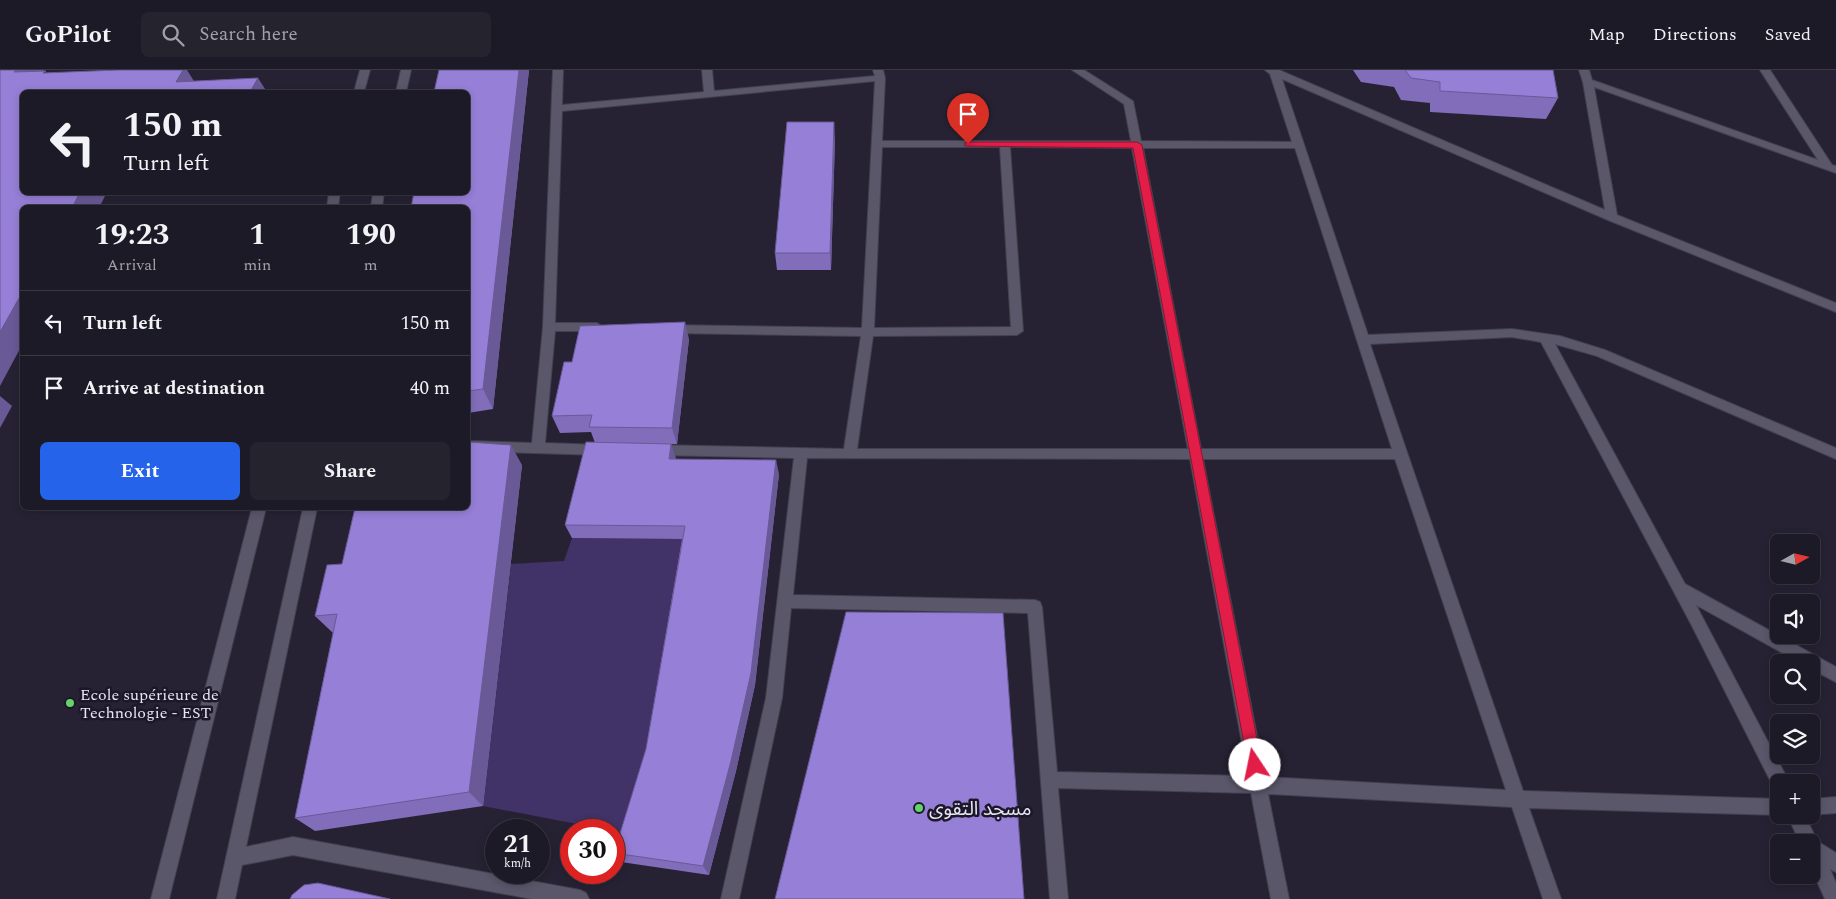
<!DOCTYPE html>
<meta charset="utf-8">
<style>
:root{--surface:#1c1a26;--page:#25232e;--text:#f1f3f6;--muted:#a0a1a7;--line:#3a3843;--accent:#2563eb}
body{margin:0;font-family:Spectral,"Noto Sans Arabic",serif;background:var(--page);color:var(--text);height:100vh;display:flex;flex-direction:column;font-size:19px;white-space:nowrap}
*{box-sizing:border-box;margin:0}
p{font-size:16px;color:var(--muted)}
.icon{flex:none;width:28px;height:28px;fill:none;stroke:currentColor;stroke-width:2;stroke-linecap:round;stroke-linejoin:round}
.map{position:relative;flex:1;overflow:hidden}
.details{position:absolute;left:20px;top:135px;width:450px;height:305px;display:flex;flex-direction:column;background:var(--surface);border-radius:8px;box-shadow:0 2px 8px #0003,0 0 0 1px var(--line)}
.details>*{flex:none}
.guide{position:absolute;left:20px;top:20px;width:450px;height:105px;border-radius:8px;box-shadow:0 2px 8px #0003,0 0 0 1px var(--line);background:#1c1a26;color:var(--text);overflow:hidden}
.needle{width:32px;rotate:82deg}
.fabs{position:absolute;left:1770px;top:464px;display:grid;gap:10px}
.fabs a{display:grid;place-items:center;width:50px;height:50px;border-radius:8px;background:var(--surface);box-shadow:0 2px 8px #0003,0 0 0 1px var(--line);font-size:25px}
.speed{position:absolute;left:485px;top:749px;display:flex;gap:10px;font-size:25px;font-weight:700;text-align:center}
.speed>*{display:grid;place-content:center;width:65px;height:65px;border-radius:50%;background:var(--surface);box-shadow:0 2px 8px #0003,0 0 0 1px var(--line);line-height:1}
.speed small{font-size:12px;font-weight:400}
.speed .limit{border:8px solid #d22;background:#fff;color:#111}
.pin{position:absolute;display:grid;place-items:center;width:42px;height:42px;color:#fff;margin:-51px -21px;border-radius:50% 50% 50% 0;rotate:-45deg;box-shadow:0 0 5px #0007}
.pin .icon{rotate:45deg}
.me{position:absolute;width:55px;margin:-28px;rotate:349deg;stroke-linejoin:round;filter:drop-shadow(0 0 4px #0008)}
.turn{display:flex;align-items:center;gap:18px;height:105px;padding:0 20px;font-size:22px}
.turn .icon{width:65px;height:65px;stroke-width:2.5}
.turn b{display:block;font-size:35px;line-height:42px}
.eta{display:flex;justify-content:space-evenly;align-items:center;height:85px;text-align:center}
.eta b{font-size:30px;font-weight:700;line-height:35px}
.action{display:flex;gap:10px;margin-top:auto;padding:10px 20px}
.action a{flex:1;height:58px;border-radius:8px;background:var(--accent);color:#fff;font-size:20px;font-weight:700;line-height:58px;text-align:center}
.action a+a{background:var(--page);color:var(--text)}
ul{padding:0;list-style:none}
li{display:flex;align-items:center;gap:15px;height:65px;padding:0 20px;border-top:1px solid var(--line)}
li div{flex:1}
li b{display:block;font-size:19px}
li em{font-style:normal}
header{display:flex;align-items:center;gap:30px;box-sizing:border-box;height:70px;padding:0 25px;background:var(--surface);border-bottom:1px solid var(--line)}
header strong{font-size:24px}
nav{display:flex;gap:28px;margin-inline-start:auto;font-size:18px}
.search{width:350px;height:45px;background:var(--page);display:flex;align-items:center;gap:12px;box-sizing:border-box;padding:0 18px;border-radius:8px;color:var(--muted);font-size:19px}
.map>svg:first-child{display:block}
.green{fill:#413267}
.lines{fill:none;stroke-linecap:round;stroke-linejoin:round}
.minor-casing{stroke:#43404f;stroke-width:2}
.minor{fill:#5b576b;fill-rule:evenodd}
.wall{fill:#816db9}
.shaded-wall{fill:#695996}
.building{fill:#967fd7;stroke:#695996}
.route{fill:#e11d48;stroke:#92132f}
.poi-dot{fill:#63d468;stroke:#1c1829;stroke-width:2}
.labels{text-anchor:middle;stroke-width:5;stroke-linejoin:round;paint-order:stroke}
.poi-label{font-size:16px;fill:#e8e6f2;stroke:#1c1829;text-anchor:start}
.near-poi-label{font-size:19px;fill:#e8e6f2;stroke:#1c1829;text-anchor:start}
</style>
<header>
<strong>GoPilot</strong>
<div class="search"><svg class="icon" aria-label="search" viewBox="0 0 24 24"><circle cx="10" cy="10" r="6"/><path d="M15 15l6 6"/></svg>Search here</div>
<nav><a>Map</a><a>Directions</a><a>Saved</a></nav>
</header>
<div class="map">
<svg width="1836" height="829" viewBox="0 0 1836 829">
<rect width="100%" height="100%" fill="#262233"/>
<path class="green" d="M572,468L689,469L629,764L483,736L511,494L564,491Z"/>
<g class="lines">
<defs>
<g id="minor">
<path d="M360,0H370L364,22H354Z"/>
<path d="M401,0H411L406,22H396Z"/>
<path d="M553,0H563L562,35L704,22L702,0H712L714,21L875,6L873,0H883L885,8L882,71H1131L1124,34L1072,0H1084L1133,31L1141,71L1292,72L1270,4L1265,0H1279L1605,140L1583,12L1579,0H1589L1592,10L1818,90L1760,0H1770L1832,95L1836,96V103L1594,17L1617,145L1836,233V242L1608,150L1282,9L1368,265L1512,259L1560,266L1605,280L1836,378V389L1597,286L1555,274L1685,514L1836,597V612L1811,599V592H1799L1696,535L1786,706L1788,712H1779V720L1774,718L1691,554L1541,272L1512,267L1370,274L1523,721L1779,729L1780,745L1529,738L1561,829H1543L1512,737L1268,724L1289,829H1271L1251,723L1058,718L1068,829H1050L1028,543L791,538L782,628L739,829H721L766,628L794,388L655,385L650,384L648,380L650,376L655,375L844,379L861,266L668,263L662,259L668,255L862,258L875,11L562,41L555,253H597L603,257L597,261H555L545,373L601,375L606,376L608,380L606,384L601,385L468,381V371L532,373L543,257ZM882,77H1000L1011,257L874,258ZM1010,77L1132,78L1188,379H857L873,266L1017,265L1023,261ZM1143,78H1295L1392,379H1201ZM807,388L1190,389L1248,706L1057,702L1042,537L1040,532L1035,530L793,525ZM1203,389H1395L1506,720L1265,707Z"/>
<path d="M329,122H340L338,138H327Z"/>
<path d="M373,122H384L382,138H371Z"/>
<path d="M252,438H266L169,829H151Z"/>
<path d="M303,438H317L246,777L293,767L580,820L586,823L589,829H532L293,785L242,795L235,829H217Z"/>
<path d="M1836,727V743L1811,745H1810L1811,729Z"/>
<path d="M1787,745H1805L1817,771L1836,783V802L1830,799L1836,813V829H1825L1811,798V772H1800Z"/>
</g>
</defs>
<use href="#minor" class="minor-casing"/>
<use href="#minor" class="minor"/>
</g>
<g class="wall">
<path d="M439,0H529L493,339L468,343V138Z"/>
<path d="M1353,0H1553L1558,28L1546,49L1430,42V33L1401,30L1394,17L1361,12Z"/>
<path d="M835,69L831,200H777L775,183Z"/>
<path d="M689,269L677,374H671L675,389L779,404L755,615L736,701L709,805L621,792L614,784L646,679L682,469L572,468L565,455L595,373L591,362L560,363L552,346L572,292Z"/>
<path d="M522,395L483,736L315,761L295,748L333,563L315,546L342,494Z"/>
</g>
<g class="shaded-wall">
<path d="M16,0H44L29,21L14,2Z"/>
<path d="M183,0H187L197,16L176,12Z"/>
<path d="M519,0H529L493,339L483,319Z"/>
<path d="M258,8L267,22H250Z"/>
<path d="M834,52L835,69L831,200L830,183Z"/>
<path d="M80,122H107L99,138H72Z"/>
<path d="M22,223V275L0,316V262Z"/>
<path d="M685,252L689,269L677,374L672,358Z"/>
<path d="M0,326L12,336L0,358Z"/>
<path d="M671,374L676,388L674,403L669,389Z"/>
<path d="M511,375L522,395L483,736L469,722Z"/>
<path d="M776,390L779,404L755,615L736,701L709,805L703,796Z"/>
</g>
<g class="building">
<path d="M0,0H16L14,2L46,1L43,3L118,0H183L176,12L258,8L250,22H22V122H80L72,138H22V223L0,262Z"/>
<path d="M439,0H519L483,319L468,321V138H411L414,122H468V22H434Z"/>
<path d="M1405,0H1553L1558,28L1440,21V12L1411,8Z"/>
<path d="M787,52H834L830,183H775Z"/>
<path d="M685,252L672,358L589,357L592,345L552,346L564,292H572L580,256Z"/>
<path d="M468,372L511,375L469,722L295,748L337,544L315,546L327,495L342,494L355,438H468Z"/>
<path d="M586,372L671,374L669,389L776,390L751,603L731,691L703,796L614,783L646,679L685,456L565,455Z"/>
<path d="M846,542L1003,543L1024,829H775Z"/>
<path d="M318,813L390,829H290L292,825L304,815Z"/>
</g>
<path class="route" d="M968,72H1137L1142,75L1262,695L1260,700L1255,702L1250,700L1248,695L1133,78L965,76V73Z"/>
<g class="poi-dot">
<circle cx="70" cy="633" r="5"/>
<circle cx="919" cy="738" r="5"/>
</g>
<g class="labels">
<g class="poi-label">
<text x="80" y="630">Ecole supérieure de<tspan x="80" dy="18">Technologie - EST</tspan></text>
</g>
<g class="near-poi-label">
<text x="929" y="745">مسجد التقوى</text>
</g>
</g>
</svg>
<div class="fabs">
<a><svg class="needle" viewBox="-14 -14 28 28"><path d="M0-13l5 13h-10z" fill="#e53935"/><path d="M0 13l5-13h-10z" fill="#a0a1a7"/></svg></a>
<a><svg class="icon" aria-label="sound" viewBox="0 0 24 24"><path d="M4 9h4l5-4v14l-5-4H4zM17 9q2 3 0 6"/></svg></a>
<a><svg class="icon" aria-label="search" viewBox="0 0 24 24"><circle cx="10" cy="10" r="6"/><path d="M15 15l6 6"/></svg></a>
<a><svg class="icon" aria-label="layers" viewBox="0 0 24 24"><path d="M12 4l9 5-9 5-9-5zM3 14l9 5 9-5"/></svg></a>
<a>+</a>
<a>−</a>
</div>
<div class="speed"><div>21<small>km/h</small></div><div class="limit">30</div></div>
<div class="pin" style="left:968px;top:74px;background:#d93025"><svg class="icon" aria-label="arrive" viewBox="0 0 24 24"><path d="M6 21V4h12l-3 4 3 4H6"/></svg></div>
<svg class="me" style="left:1255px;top:695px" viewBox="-20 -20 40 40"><circle r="19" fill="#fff"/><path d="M0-13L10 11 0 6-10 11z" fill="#e11d48"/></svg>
<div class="guide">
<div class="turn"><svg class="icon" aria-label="left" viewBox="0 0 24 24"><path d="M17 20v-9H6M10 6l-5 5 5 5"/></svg><div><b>150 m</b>Turn left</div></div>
</div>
<section class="details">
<div class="eta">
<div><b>19:23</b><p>Arrival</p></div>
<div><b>1</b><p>min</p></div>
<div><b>190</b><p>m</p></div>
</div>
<ul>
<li><svg class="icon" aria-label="left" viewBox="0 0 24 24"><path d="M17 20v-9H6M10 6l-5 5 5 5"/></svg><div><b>Turn left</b></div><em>150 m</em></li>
<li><svg class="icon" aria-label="arrive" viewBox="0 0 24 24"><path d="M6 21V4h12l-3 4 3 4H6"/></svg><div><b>Arrive at destination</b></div><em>40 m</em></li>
</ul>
<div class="action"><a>Exit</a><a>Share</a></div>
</section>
</div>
